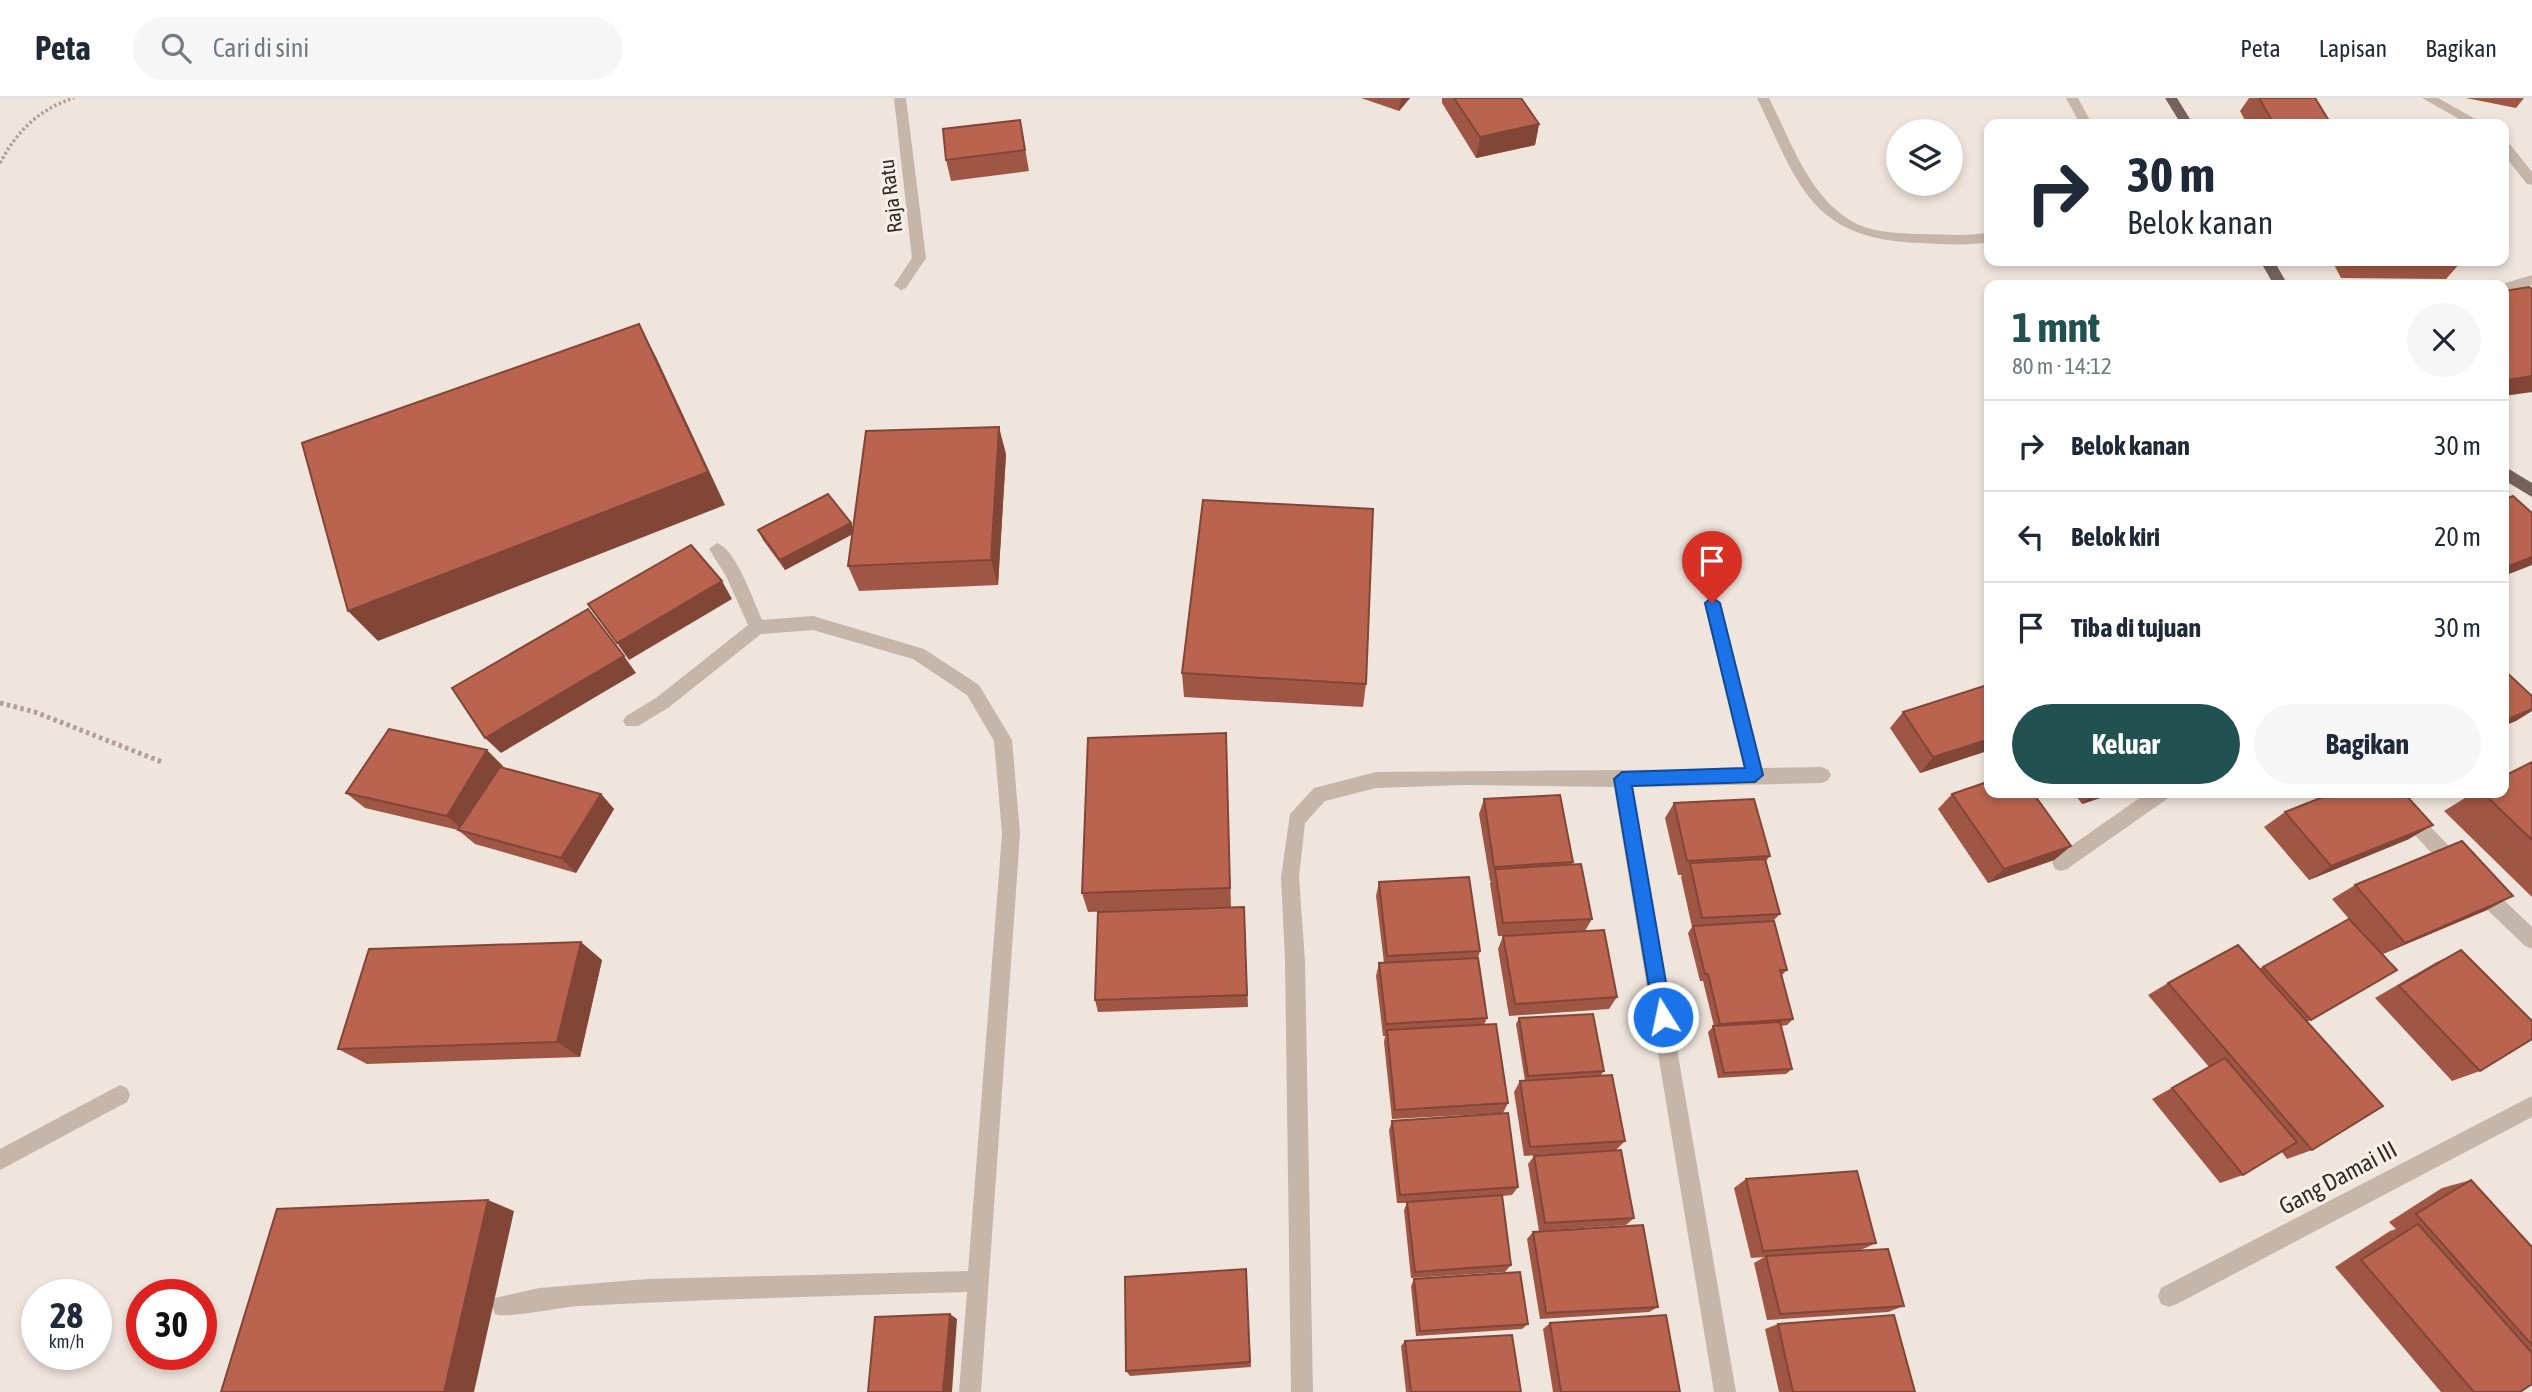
<!DOCTYPE html>
<html lang="id">
<meta charset="utf-8">
<style>
:root{--surface:#fff;--page:#f6f6f7;--text:#1f2937;--muted:#747a83;--line:#e0e1e3;--accent:#225152}
body{margin:0;font-family:"Asap Condensed",sans-serif;background:var(--page);color:var(--text);height:100vh;display:flex;flex-direction:column;font-size:26px;white-space:nowrap}
*{box-sizing:border-box;margin:0}
p{font-size:23px;color:var(--muted)}
.icon{flex:none;width:38px;height:38px;fill:none;stroke:currentColor;stroke-width:2;stroke-linecap:round;stroke-linejoin:round}
.map{position:relative;flex:1;overflow:hidden}
.sheet{position:absolute;left:1984px;top:182px;width:525px;height:518px;display:flex;flex-direction:column;background:var(--surface);border-radius:14px;box-shadow:0 4px 10px #0003}
.sheet>*{flex:none}
.guide{position:absolute;left:1984px;top:21px;width:525px;height:147px;border-radius:14px;box-shadow:0 4px 10px #0003;background:#fff;color:var(--text);overflow:hidden}
.controls{position:absolute;left:1886px;top:21px;display:grid;gap:14px}
.controls a{display:grid;place-items:center;width:77px;height:77px;border-radius:50%;background:var(--surface);box-shadow:0 4px 10px #0003;font-size:35px}
.speed{position:absolute;left:21px;top:1181px;display:flex;gap:14px;font-size:35px;font-weight:700;text-align:center}
.speed>*{display:grid;place-content:center;width:91px;height:91px;border-radius:50%;background:var(--surface);box-shadow:0 4px 10px #0003;line-height:1}
.speed small{font-size:18px;font-weight:400}
.speed .limit{border:10px solid #d22;background:#fff;color:#111}
.pin{position:absolute;display:grid;place-items:center;width:60px;height:60px;color:#fff;margin:-72px -30px;border-radius:50% 50% 50% 0;rotate:-45deg;box-shadow:0 0 7px #0007}
.pin .icon{rotate:45deg}
.me{position:absolute;width:77px;margin:-38px;rotate:350deg;stroke-linejoin:round;filter:drop-shadow(0 0 5px #0008)}
.turn{display:flex;align-items:center;gap:24px;height:147px;padding:0 28px;font-size:32px}
.turn .icon{width:91px;height:91px;stroke-width:2.5}
.turn b{display:block;font-size:49px;line-height:60px}
.round{display:grid;place-items:center;flex:none;width:74px;height:74px;border-radius:37px;background:var(--page)}
.overview{display:flex;align-items:center;justify-content:space-between;height:119px;padding:0 28px}
h1{font-size:42px;font-weight:700;line-height:52px;color:var(--accent)}
.cta{display:flex;gap:14px;margin-top:auto;padding:14px 28px}
.cta a{flex:1;height:80px;border-radius:42px;background:var(--accent);color:#fff;font-size:28px;font-weight:700;line-height:80px;text-align:center}
.cta a+a{background:var(--page);color:var(--text)}
ul{padding:0;list-style:none}
li{display:flex;align-items:center;gap:21px;height:91px;padding:0 28px;border-top:2px solid var(--line)}
li div{flex:1}
li b{display:block;font-size:26px}
li em{font-style:normal}
header{display:flex;align-items:center;gap:42px;box-sizing:border-box;height:98px;padding:0 35px;background:var(--surface);border-bottom:2px solid var(--line)}
header strong{font-size:33px}
nav{display:flex;gap:38px;margin-inline-start:auto;font-size:24px}
.search{width:490px;height:63px;background:var(--page);display:flex;align-items:center;gap:18px;box-sizing:border-box;padding:0 24px;border-radius:38px;color:var(--muted);font-size:26px}
.map>svg:first-child{display:block}
.lines{fill:none;stroke-linecap:round;stroke-linejoin:round}
.path-far1{stroke:#b29f94;stroke-width:3.5;stroke-dasharray:2.5 2.5;stroke-linecap:butt}
.path{stroke:#b29f94;stroke-width:5;stroke-dasharray:3.5 3.5;stroke-linecap:butt}
.minor{fill:#c6b5a9;fill-rule:evenodd}
.major{fill:#75625b;fill-rule:evenodd}
.wall{fill:#a05644}
.shaded-wall{fill:#824637}
.building{fill:#ba644f;stroke:#824637;stroke-width:2}
.route{fill:#1a73e8;stroke:#114b97;stroke-width:2}
.labels{text-anchor:middle;stroke-width:6;stroke-linejoin:round;paint-order:stroke}
.far-street-label{font-size:21px;fill:#342c28;stroke:#f8f0e8}
.street-label{font-size:24px;fill:#342c28;stroke:#f8f0e8}
</style>
<header>
<strong>Peta</strong>
<div class="search"><svg class="icon" aria-label="search" viewBox="0 0 24 24"><circle cx="10" cy="10" r="6"/><path d="M15 15l6 6"/></svg>Cari di sini</div>
<nav><a>Peta</a><a>Lapisan</a><a>Bagikan</a></nav>
</header>
<div class="map">
<svg width="2532" height="1294" viewBox="0 0 2532 1294">
<rect width="100%" height="100%" fill="#efe5dc"/>
<g class="lines">
<path class="path-far1" d="M0,65C17,33 39,11 74,0"/>
<path class="path" d="M0,605L35,614L162,664"/>
<g class="minor">
<path d="M894,0H906L926,160L906,190L901,192L894,187L912,160Z"/>
<path d="M1757,0H1769C1791,43 1810,103 1857,126C1876,135 1899,135 1920,136C1943,136 1967,139 1990,134V144C1967,148 1943,146 1920,145C1810,141 1799,87 1757,0Z"/>
<path d="M2066,0H2078L2092,26H2080Z"/>
<path d="M2422,0H2438L2484,26H2468Z"/>
<path d="M2504,44L2509,45L2532,74V87L2527,86L2504,57Z"/>
<path d="M2532,177V187L2504,195V187H2499Z"/>
<path d="M717,445C736,451 754,504 762,522L813,518L924,551L979,587L1012,642L1020,736L981,1294H959L967,1194C837,1198 708,1201 579,1208C561,1209 507,1221 495,1216L492,1208L495,1200L539,1190L647,1181L968,1173L1002,736L994,643L967,597L913,561L813,532L761,536L668,610L638,628H626L623,623L626,618L656,600L748,527L726,478L709,451Z"/>
<path d="M1712,498L1720,505L1761,670L1822,669L1828,672L1831,677L1828,682L1822,685L1632,689L1736,1294H1714L1614,689L1463,687L1376,690L1325,703L1305,725L1299,779L1305,863L1313,1294H1291L1285,863L1281,779L1290,716L1314,690L1376,674L1744,671L1704,505Z"/>
<path d="M2147,695H2170L2167,701L2067,771L2061,773L2055,771L2052,765L2055,759Z"/>
<path d="M2376,695H2397L2464,763L2466,769L2464,775L2457,777L2450,775Z"/>
<path d="M2479,782L2486,785L2532,829V851L2525,848L2472,797L2470,791L2472,785Z"/>
<path d="M120,987L127,990L130,997L127,1004L0,1072V1051Z"/>
<path d="M2532,998V1019L2177,1206L2169,1209L2161,1206L2158,1198L2161,1190Z"/>
</g>
<g class="major">
<path d="M2165,0H2177L2193,26H2181Z"/>
<path d="M2260,163H2274L2288,187H2274Z"/>
<path d="M2504,368L2532,385V399L2504,382Z"/>
</g>
</g>
<g class="wall">
<path d="M1361,0H1410L1399,13Z"/>
<path d="M1442,0H1521L1539,26L1535,47L1476,60L1442,5Z"/>
<path d="M2249,0H2315L2331,26H2247L2240,13Z"/>
<path d="M2466,0H2524L2516,10Z"/>
<path d="M1020,22L1029,73L951,83L946,62Z"/>
<path d="M2332,163H2462L2446,181L2341,180Z"/>
<path d="M1006,356L998,487L859,493L848,468L852,436L785,472L763,442L758,432L851,425L853,430Z"/>
<path d="M1182,575L1366,586L1363,609L1184,599Z"/>
<path d="M1990,586V652L1920,675L1890,630L1903,614Z"/>
<path d="M1226,635L1231,809L1088,814L1082,795Z"/>
<path d="M2532,664V799L2444,713L2473,695H2504Z"/>
<path d="M503,668L502,670L601,696L614,711L576,775L475,746L458,732L365,710L346,695Z"/>
<path d="M2074,695H2115L2082,706Z"/>
<path d="M1952,696L2071,748L2054,762L1988,785L1938,711Z"/>
<path d="M1484,701L1573,764L1571,767L1592,821L1585,833L1617,899L1609,911L1509,918L1498,851L1503,838L1546,836L1498,838L1490,785L1491,783H1490L1479,716Z"/>
<path d="M1674,705L1770,758L1766,763L1780,816L1773,823L1787,872L1781,878L1793,921L1787,927L1781,928L1792,971L1786,976L1718,980L1708,934L1714,928L1703,883H1700L1688,835L1692,829L1681,779L1682,777H1678L1665,720Z"/>
<path d="M2285,714L2409,741L2309,782L2264,729Z"/>
<path d="M1379,784L1480,853L1478,860L1487,920L1484,927L1508,1005L1503,1015L1392,1021L1384,944L1385,938H1383L1376,878L1379,865H1384L1376,798Z"/>
<path d="M2355,787L2487,812L2383,856L2397,872L2307,924L2312,1052L2287,1061L2281,1053L2243,1077L2220,1085L2152,1001L2209,969L2148,897L2168,885L2259,871L2349,821L2332,801Z"/>
<path d="M1244,809L1248,909L1098,914L1095,902Z"/>
<path d="M2461,852L2480,973L2452,983L2375,900L2435,865Z"/>
<path d="M602,862L580,959L367,966L338,951Z"/>
<path d="M1519,920L1604,973L1600,978L1625,1043L1616,1052L1524,1058L1514,994L1520,983H1525L1516,926Z"/>
<path d="M1392,1023L1518,1089L1512,1097L1502,1098L1511,1167L1505,1174L1411,1180L1404,1112L1407,1105H1397L1389,1032Z"/>
<path d="M1534,1058L1634,1120L1626,1127L1539,1133L1528,1066Z"/>
<path d="M1746,1081L1876,1145L1861,1152L1751,1160L1734,1090Z"/>
<path d="M2471,1082L2532,1149V1288L2531,1286L2520,1294H2441L2335,1169L2390,1133L2396,1131L2389,1124L2442,1090Z"/>
<path d="M1533,1134L1658,1209L1649,1214L1540,1221L1527,1141Z"/>
<path d="M1766,1158L1904,1208L1888,1214L1767,1222L1754,1165Z"/>
<path d="M1246,1171L1251,1269L1130,1278L1126,1273Z"/>
<path d="M1414,1181L1528,1226L1522,1231L1416,1238L1411,1188Z"/>
<path d="M1550,1225L1680,1294H1553L1543,1231Z"/>
<path d="M1778,1226L1915,1294H1779L1765,1231Z"/>
<path d="M1405,1243L1521,1294H1406L1401,1248Z"/>
</g>
<g class="shaded-wall">
<path d="M1401,0H1410L1399,13Z"/>
<path d="M1539,26L1535,47L1476,60L1480,39Z"/>
<path d="M639,226L657,261L725,407L378,543L348,513Z"/>
<path d="M2532,278V294L2504,298V285L2508,282Z"/>
<path d="M999,329L1006,356L998,487L991,462Z"/>
<path d="M851,425L855,435L785,472L780,462Z"/>
<path d="M2532,459V467L2504,478V470Z"/>
<path d="M722,483L732,501L629,562L617,545Z"/>
<path d="M624,558L636,575L501,655L485,640Z"/>
<path d="M2532,611V613L2516,623L2504,628V623Z"/>
<path d="M1990,641V652L1920,675L1933,659Z"/>
<path d="M487,652L503,668L464,733L447,718Z"/>
<path d="M2095,695H2115L2082,706Z"/>
<path d="M601,696L614,711L576,775L561,760Z"/>
<path d="M2433,727L2409,741L2309,782L2331,768Z"/>
<path d="M2071,748L2054,762L1988,785L2004,771Z"/>
<path d="M2513,798L2487,812L2380,857L2405,845Z"/>
<path d="M581,844L602,862L580,959L557,944Z"/>
<path d="M488,1102L514,1113L474,1294H444Z"/>
<path d="M950,1216L957,1221L952,1294H943Z"/>
</g>
<g class="building">
<path d="M1454,0H1521L1539,26L1480,39Z"/>
<path d="M2259,0H2315L2331,26H2274Z"/>
<path d="M1020,22L1025,52L946,62L943,31Z"/>
<path d="M2529,189L2532,191V278L2508,282L2504,278V193Z"/>
<path d="M639,226L708,374L348,513L302,345Z"/>
<path d="M999,329L991,462L848,468L866,333Z"/>
<path d="M828,396L851,425L780,462L758,432Z"/>
<path d="M2513,398L2532,415V459L2504,470V402Z"/>
<path d="M1203,402L1373,411L1366,586L1182,575Z"/>
<path d="M691,447L722,483L617,545L588,506Z"/>
<path d="M588,511L624,558L485,640L452,590Z"/>
<path d="M2504,572L2532,598V611L2504,623Z"/>
<path d="M1990,586V641L1933,659L1903,614Z"/>
<path d="M389,631L487,652L447,718L346,695Z"/>
<path d="M1226,635L1230,790L1082,795L1088,640Z"/>
<path d="M2532,664V742L2483,695H2504V678Z"/>
<path d="M500,669L601,696L561,760L458,732Z"/>
<path d="M1990,683V695H2033L2071,748L2004,771L1952,696Z"/>
<path d="M2333,695H2404L2433,727L2331,768L2285,714Z"/>
<path d="M1560,697L1573,764L1494,769L1484,701Z"/>
<path d="M1754,701L1770,758L1687,763L1674,705Z"/>
<path d="M2462,743L2513,798L2405,845L2355,787Z"/>
<path d="M1765,761L1780,816L1702,820L1690,765Z"/>
<path d="M1581,766L1592,821L1503,825L1495,771Z"/>
<path d="M1469,779L1480,853L1387,858L1379,784Z"/>
<path d="M1244,809L1247,897L1095,902L1098,814Z"/>
<path d="M2349,821L2397,872L2311,922L2263,869Z"/>
<path d="M1774,823L1787,872H1780L1793,921L1720,926L1708,876H1705L1693,828Z"/>
<path d="M1604,832L1617,899L1515,906L1503,838Z"/>
<path d="M581,844L557,944L338,951L369,851Z"/>
<path d="M2238,847L2383,1008L2312,1052L2168,885Z"/>
<path d="M2461,852L2532,923V941L2480,973L2399,888Z"/>
<path d="M1478,860L1487,920L1386,926L1379,865Z"/>
<path d="M1593,916L1604,973L1528,978L1519,920Z"/>
<path d="M1780,924L1792,971L1724,975L1713,928Z"/>
<path d="M1496,926L1508,1005L1395,1012L1387,932Z"/>
<path d="M2225,960L2297,1044L2243,1077L2172,990Z"/>
<path d="M1612,977L1625,1043L1530,1049L1520,983Z"/>
<path d="M1508,1015L1518,1089L1400,1097L1392,1023Z"/>
<path d="M1621,1052L1634,1120L1545,1125L1534,1058Z"/>
<path d="M1857,1073L1876,1145L1763,1153L1746,1081Z"/>
<path d="M2471,1082L2532,1149V1247L2416,1116Z"/>
<path d="M1502,1097L1511,1167L1415,1174L1407,1104Z"/>
<path d="M488,1102L444,1294H221L277,1111Z"/>
<path d="M2418,1126L2532,1255V1286L2520,1294H2474L2361,1162Z"/>
<path d="M1643,1127L1658,1209L1546,1215L1533,1134Z"/>
<path d="M1888,1151L1904,1208L1780,1216L1766,1158Z"/>
<path d="M1246,1171L1250,1264L1126,1273L1125,1179Z"/>
<path d="M1520,1174L1528,1226L1420,1233L1414,1181Z"/>
<path d="M950,1216L943,1294H868L875,1219Z"/>
<path d="M1666,1217L1680,1294H1561L1550,1225Z"/>
<path d="M1894,1217L1915,1294H1793L1778,1226Z"/>
<path d="M1512,1237L1521,1294H1411L1405,1243Z"/>
</g>
<path class="route" d="M1712,499L1720,505L1763,677L1755,684L1632,688L1672,919L1669,925L1663,928L1657,925L1654,919L1614,681L1622,674L1745,670L1705,505Z"/>
<g class="labels">
<g class="far-street-label">
<text transform="translate(891 98) rotate(-97)" y="7">Raja Ratu</text>
</g>
<g class="street-label">
<text transform="translate(2338 1080) rotate(-28)" y="8">Gang Damai III</text>
</g>
</g>
</svg>
<div class="controls">
<a><svg class="icon" aria-label="layers" viewBox="0 0 24 24"><path d="M12 4l9 5-9 5-9-5zM3 14l9 5 9-5"/></svg></a>
</div>
<div class="speed"><div>28<small>km/h</small></div><div class="limit">30</div></div>
<div class="pin" style="left:1712px;top:505px;background:#d93025"><svg class="icon" aria-label="arrive" viewBox="0 0 24 24"><path d="M6 21V4h12l-3 4 3 4H6"/></svg></div>
<svg class="me" style="left:1663px;top:919px" viewBox="-20 -20 40 40"><circle r="17" fill="#1a73e8" stroke="#fff" stroke-width="3"/><path d="M0-11L8 9 0 5-8 9z" fill="#fff"/></svg>
<div class="guide">
<div class="turn"><svg class="icon" aria-label="right" viewBox="0 0 24 24"><path d="M7 20v-9h11M14 6l5 5-5 5"/></svg><div><b>30 m</b>Belok kanan</div></div>
</div>
<section class="sheet">
<div class="overview"><div><h1>1 mnt</h1><p>80 m · 14:12</p></div><a class="round"><svg class="icon" aria-label="close" viewBox="0 0 24 24"><path d="M6 6l12 12M18 6L6 18"/></svg></a></div>
<ul>
<li><svg class="icon" aria-label="right" viewBox="0 0 24 24"><path d="M7 20v-9h11M14 6l5 5-5 5"/></svg><div><b>Belok kanan</b></div><em>30 m</em></li>
<li><svg class="icon" aria-label="left" viewBox="0 0 24 24"><path d="M17 20v-9H6M10 6l-5 5 5 5"/></svg><div><b>Belok kiri</b></div><em>20 m</em></li>
<li><svg class="icon" aria-label="arrive" viewBox="0 0 24 24"><path d="M6 21V4h12l-3 4 3 4H6"/></svg><div><b>Tiba di tujuan</b></div><em>30 m</em></li>
</ul>
<div class="cta"><a>Keluar</a><a>Bagikan</a></div>
</section>
</div>
